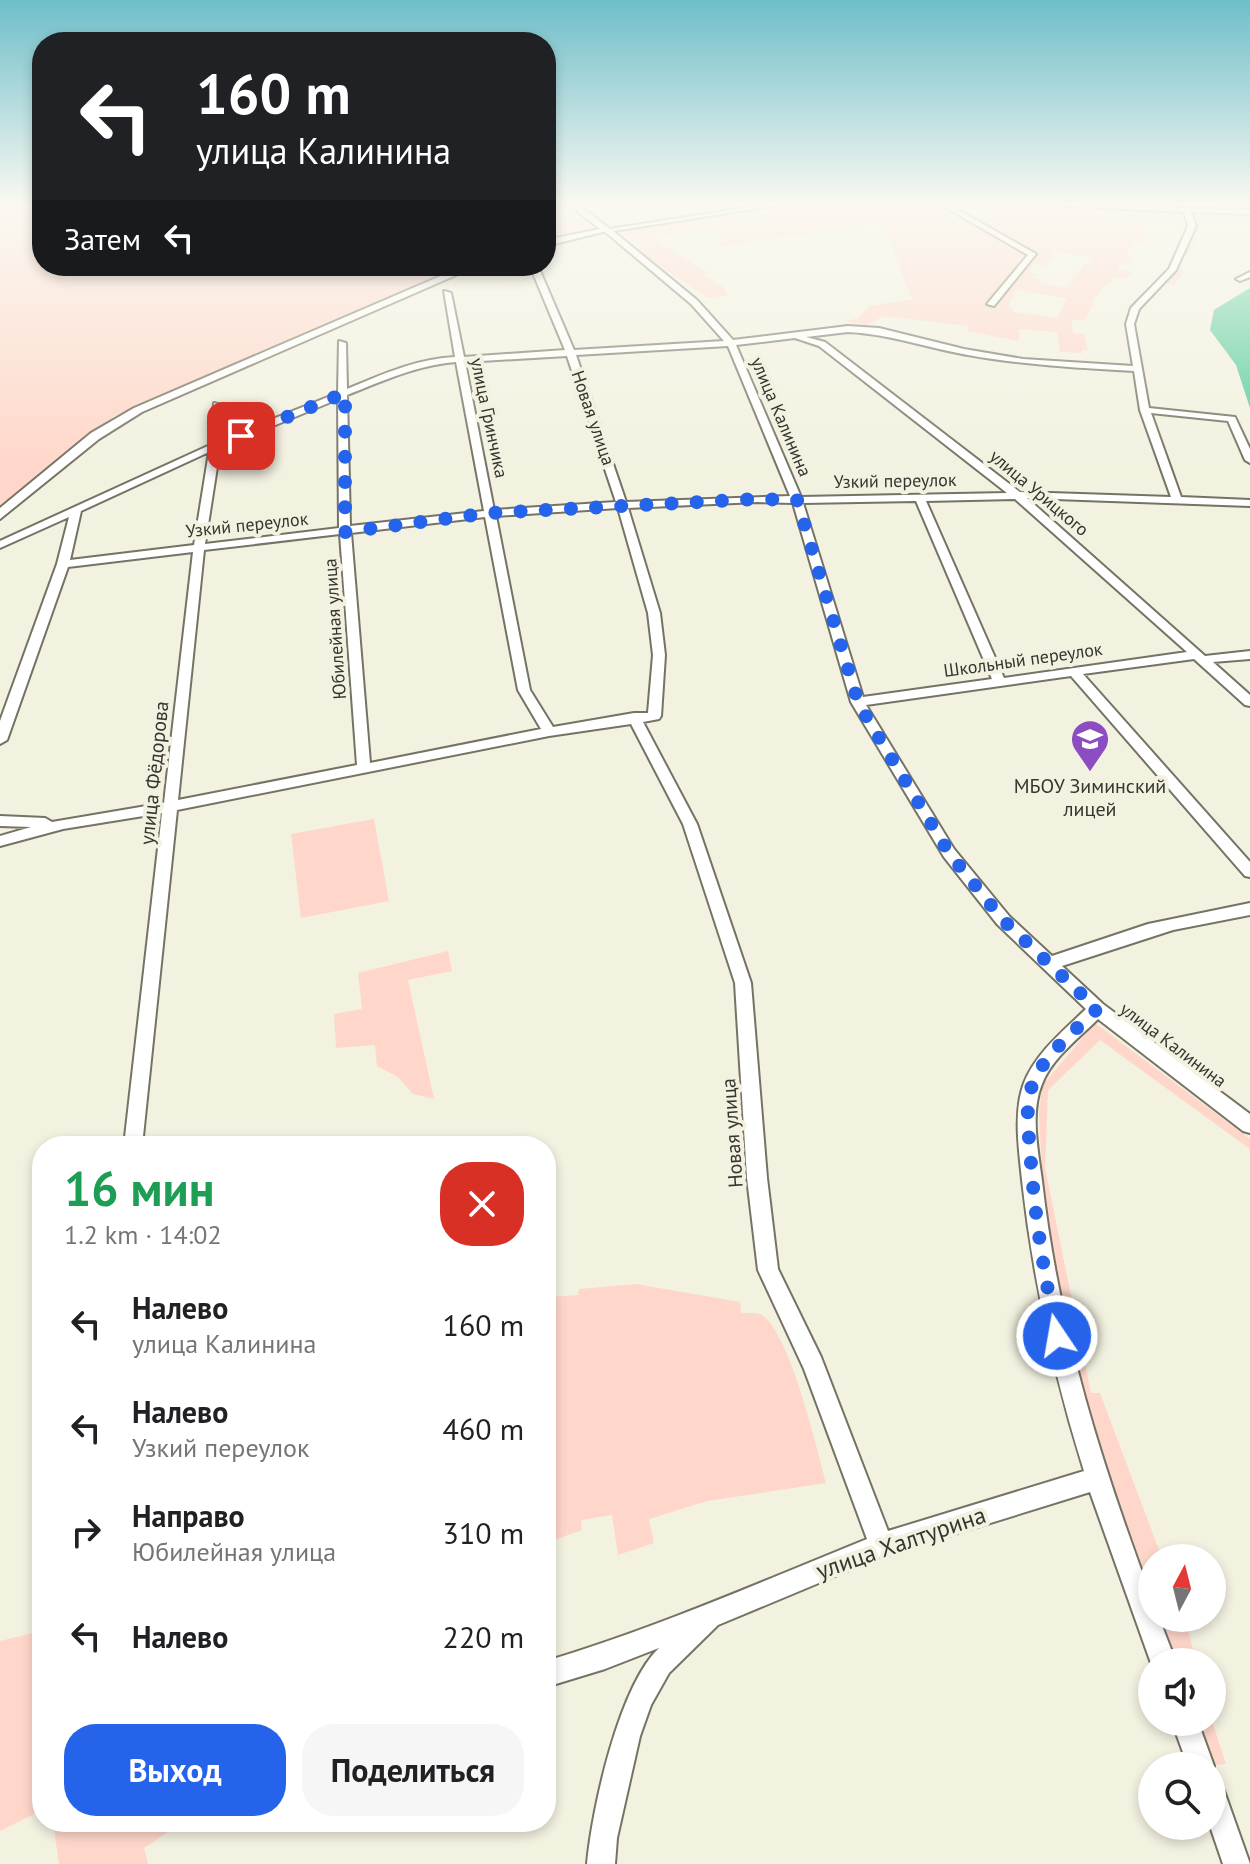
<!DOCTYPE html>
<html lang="ru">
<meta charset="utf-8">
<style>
:root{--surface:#fff;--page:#f6f6f6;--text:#202124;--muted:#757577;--accent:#2563eb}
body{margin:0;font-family:"PT Sans",sans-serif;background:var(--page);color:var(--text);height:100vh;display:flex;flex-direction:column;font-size:30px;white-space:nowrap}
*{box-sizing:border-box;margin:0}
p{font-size:26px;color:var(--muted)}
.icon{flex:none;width:44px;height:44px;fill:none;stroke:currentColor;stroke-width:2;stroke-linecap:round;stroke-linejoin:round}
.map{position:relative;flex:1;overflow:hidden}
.panel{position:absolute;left:32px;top:1136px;width:524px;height:696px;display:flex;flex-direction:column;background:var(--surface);border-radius:32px;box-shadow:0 4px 12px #0003}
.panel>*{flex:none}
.top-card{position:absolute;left:32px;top:32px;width:524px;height:244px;border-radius:32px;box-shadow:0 4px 12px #0003;background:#202124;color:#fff;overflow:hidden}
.needle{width:52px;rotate:7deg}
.buttons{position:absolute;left:1138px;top:1544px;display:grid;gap:16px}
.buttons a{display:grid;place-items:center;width:88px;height:88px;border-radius:50%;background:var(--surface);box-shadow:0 4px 12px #0003;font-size:40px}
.pin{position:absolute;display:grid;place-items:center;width:68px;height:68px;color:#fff;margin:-34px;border-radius:16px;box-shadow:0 4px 12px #0006}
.me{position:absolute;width:88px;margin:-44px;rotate:348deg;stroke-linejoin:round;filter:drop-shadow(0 0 6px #0008)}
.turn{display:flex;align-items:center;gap:28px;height:168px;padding:0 32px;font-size:36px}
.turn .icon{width:104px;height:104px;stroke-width:2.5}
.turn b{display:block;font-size:56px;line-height:68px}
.then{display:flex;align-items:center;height:76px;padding:0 32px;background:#0003;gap:16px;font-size:30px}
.round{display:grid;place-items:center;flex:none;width:84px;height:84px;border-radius:32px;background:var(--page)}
.head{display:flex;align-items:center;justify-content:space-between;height:136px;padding:0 32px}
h1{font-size:48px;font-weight:700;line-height:60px;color:#1e9e55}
.cta{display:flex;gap:16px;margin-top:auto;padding:16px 32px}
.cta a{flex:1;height:92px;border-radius:32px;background:var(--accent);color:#fff;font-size:32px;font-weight:700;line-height:92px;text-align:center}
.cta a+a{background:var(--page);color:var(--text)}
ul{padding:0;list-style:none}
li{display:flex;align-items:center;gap:24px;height:104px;padding:0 32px}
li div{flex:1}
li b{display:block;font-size:30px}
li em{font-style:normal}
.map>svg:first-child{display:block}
.green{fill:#ffd7ca;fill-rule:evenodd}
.water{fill:#57cc9c}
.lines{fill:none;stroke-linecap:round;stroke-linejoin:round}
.minor-casing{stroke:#757364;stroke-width:4}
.tertiary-casing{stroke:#757364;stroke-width:4}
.minor{fill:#fff;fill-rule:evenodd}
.tertiary{fill:#fff;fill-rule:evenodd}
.route{stroke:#2563eb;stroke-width:14;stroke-dasharray:0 25.2}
.labels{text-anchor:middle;stroke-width:8;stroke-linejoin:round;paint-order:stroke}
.far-street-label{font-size:18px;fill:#36352f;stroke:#f3f1e0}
.street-label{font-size:20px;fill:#36352f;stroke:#f3f1e0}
.poi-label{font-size:20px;fill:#36352f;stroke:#f3f1e0}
.near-street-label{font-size:24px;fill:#36352f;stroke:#f3f1e0}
</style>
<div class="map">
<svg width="1250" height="1864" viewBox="0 0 1250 1864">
<rect width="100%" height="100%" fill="#f3f1e0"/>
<g class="green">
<path d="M0,203H42V266H369L382,277L419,266L453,269L114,416L0,507Z"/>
<path d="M547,203H558L594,230L546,241L552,237L546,233V225L571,220Z"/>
<path d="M574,203H711L607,221L596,220Z"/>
<path d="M805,203H960L1159,212L1180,216L1187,225L1145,223L1142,237L1149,238L1145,244L1134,242L1126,256L1132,258L1127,264L1121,263L1117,269L1132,272L1126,279L1115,277L1109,285H1105L1091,302L1094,303L1084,321L1072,320L1073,333L1084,334L1088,351L1082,350V353L1060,352L1057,332L1019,329V341L967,331L968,326L884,316L867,325L846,321L858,318L870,306L913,299L910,295L883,222L721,247L718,244L721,239L706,227L658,237L659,242L708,273L705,275L722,286L728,295L708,298L634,249L644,247L624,234L630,229ZM1052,251L1094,258L1089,265L1084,264L1066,288L1039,283L1041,279L1034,278L1036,273L1028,272L1035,264L1046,266L1049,263L1046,260H1051L1055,255L1050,254ZM1016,289L1067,299L1057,318L1013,312V309L1008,308Z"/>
<path d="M1040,203H1250V211Z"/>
<path d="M1203,214L1250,215V222H1201L1194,244L1180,265L1183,273L1174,285L1164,283L1175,268L1191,217Z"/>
<path d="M374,819L389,901L301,918L291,834Z"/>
<path d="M448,951L452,971L408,980L434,1099L413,1094L398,1077L377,1066L375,1045L336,1048L334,1014L362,1009L358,973Z"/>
<path d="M1095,1023L1250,1139V1149L1100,1040L1048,1090L1045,1168L1091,1393H1100L1162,1558H1152V1599L1079,1388L1045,1228L1039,1114L1042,1086Z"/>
<path d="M636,1284L740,1302L741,1313C746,1314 755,1312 760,1314C788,1326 818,1452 826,1483L707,1501L649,1519L654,1543L618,1555L612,1515L581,1520L582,1530L546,1543V1335L552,1328L550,1297L578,1295L579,1289Z"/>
<path d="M1159,1618H1185L1196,1662H1175Z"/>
<path d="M42,1631V1810L0,1831V1641Z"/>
<path d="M1212,1721L1226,1764L1211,1765L1196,1722Z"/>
<path d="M53,1822H183L144,1848L148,1864H59Z"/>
</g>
<path class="water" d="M1250,288V408L1236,365L1210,330L1214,310Z"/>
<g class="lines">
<defs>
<g id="minor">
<path d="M775,203H793L613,231L697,300L733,340L848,326L879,328L964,349L1023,359L1133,366L1126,324L1131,308L1169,269L1188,226L1184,212L1008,203L1250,210V214L1191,212L1196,226L1176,270L1139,309L1134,324L1149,408L1235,417L1250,449V463L1245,460L1228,421L1151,413L1181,497L1250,500V506L1027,498L1205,656L1250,651V659L1213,662L1250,695V706L1245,705L1194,659L1083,674L1250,862V877L1245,876L1071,676L866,705L954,849L1009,916L1052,956L1148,924L1250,903V915L1173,930L1062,966L1103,1004L1250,1114V1133L1243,1131L1098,1019C1079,1038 1052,1058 1042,1084C1030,1113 1038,1150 1042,1181C1059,1329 1100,1460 1152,1599V1618H1159L1176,1662H1152V1666L1090,1492L881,1557L718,1625L669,1673L651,1705L640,1736L617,1838L615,1864H587C592,1809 619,1686 659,1648L605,1669L546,1687V1661C656,1628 761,1582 867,1539L804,1369L758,1270L747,1178L735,983L683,824L631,724L549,736L177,810L142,1146H124L162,813L63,829L0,846V836L31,827L0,826V816L45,818L52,822L164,803L193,552L68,567L7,740L0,744V721L57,564L69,517L0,548V541L210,445L214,403L222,405L220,440L338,393L339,341L346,343L347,389C383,374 416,359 455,357L444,291L451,293L464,357L565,350L530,266H538L574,350L724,341L691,304L603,230ZM848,332C890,334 928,348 968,355C1023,365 1078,368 1134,371L1140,410L1171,497L1020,492L825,342L806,337ZM795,338L819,346L1007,493L801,497L736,345ZM728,346L790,496L626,502L576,355ZM567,356L616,502L494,510L465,362ZM456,362L484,511L350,526L347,395C383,381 417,365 456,362ZM338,399L339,528L205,544L220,448ZM209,452L194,545L70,560L81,511ZM1015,499L1187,652L1004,678L926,501ZM916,501L992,679L863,697L803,503ZM757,502L793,503L851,702L944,857L997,924L1086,1009C1063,1031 1036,1053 1024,1083C1013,1113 1019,1149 1022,1180C1033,1280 1054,1375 1084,1471L888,1531L821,1357L778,1269L767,1178L751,983L697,824L643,722L659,719L661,716L665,655L660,613L628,508ZM618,508L648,613L653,655L648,713H634L553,727L530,690L496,516ZM485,517L518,690L541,729L370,763L351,533ZM340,534L357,765L178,800L204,550Z"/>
<path d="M938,203H946L1036,254L994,306L987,304L1028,255Z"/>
<path d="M1250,272V277L1240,281L1236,279Z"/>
<path d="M1172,1722H1198L1214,1766L1212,1772V1766H1188Z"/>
<path d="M1212,1782L1222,1785L1250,1864H1223L1210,1826H1212Z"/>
</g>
<g id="tertiary">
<path d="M566,203H576L611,230L546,246V240L600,229Z"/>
<path d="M464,266H477L142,412L99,439L0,519V508L91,433L134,408Z"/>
</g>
</defs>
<use href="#minor" class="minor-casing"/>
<use href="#tertiary" class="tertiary-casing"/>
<use href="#minor" class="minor"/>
<use href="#tertiary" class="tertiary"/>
</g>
<linearGradient id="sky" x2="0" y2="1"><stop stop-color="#6ebeca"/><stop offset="0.44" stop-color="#faf9f1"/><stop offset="1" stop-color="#faf9f1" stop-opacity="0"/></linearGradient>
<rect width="1250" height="464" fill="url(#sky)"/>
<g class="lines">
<path class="route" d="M241,436L345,393V532L490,513L757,499L797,500L858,702L867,718L949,853L1003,920L1097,1009C1076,1030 1044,1055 1033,1083C1025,1103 1028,1128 1030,1149C1034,1213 1044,1274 1057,1336"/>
</g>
<defs>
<symbol id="school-pin" viewBox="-11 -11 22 30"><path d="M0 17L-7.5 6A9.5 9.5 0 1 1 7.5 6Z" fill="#8c4dc2" stroke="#f3f1e0"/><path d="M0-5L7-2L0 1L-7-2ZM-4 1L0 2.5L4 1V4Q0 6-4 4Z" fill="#fff"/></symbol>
</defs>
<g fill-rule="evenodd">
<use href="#school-pin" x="1068" y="717" width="44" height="60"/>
</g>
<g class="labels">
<g class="far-street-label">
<text transform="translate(781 417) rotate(67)" y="6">улица Калинина</text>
<text transform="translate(489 418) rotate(78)" y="6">улица Гринчика</text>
<text transform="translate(593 418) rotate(71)" y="6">Новая улица</text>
<text transform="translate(895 481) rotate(-1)" y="6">Узкий переулок</text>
<text transform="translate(1039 493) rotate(40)" y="6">улица Урицкого</text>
<text transform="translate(247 525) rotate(-6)" y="6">Узкий переулок</text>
<text transform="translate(335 629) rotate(-94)" y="6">Юбилейная улица</text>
<text transform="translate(1023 660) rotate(-8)" y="6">Школьный переулок</text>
<text transform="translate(1173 1045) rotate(37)" y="6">улица Калинина</text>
</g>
<g class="street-label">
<text transform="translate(154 773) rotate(-84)" y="7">улица Фёдорова</text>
<text transform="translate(732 1133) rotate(-94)" y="7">Новая улица</text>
</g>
<g class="poi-label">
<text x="1090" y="793">МБОУ Зиминский<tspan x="1090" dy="23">лицей</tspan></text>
</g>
<g class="near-street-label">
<text transform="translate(901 1543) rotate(-19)" y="8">улица Халтурина</text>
</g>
</g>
</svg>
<div class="buttons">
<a><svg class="needle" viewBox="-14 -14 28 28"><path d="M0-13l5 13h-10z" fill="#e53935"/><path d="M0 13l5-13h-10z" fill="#757577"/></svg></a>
<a><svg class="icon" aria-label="sound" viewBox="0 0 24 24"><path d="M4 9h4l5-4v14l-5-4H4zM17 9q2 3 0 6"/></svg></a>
<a><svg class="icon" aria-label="search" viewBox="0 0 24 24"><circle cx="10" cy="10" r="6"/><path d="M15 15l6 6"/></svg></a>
</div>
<div class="pin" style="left:241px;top:436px;background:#d93025"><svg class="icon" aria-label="arrive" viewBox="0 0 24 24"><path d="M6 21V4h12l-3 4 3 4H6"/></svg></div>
<svg class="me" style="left:1057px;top:1336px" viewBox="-20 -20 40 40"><circle r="17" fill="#2563eb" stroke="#fff" stroke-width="3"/><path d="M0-11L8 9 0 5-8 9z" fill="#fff"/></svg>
<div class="top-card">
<div class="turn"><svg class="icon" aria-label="left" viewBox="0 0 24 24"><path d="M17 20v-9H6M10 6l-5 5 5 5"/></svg><div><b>160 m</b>улица Калинина</div></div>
<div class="then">Затем<svg class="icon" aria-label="left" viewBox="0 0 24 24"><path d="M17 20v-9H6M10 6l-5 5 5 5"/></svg></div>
</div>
<section class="panel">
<div class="head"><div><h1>16 мин</h1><p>1.2 km · 14:02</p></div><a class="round" style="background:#d93025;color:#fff"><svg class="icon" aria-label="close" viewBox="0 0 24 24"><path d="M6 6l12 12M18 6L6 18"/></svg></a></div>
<ul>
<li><svg class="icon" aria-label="left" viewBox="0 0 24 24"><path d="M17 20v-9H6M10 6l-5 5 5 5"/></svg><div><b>Налево</b><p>улица Калинина</p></div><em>160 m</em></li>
<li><svg class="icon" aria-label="left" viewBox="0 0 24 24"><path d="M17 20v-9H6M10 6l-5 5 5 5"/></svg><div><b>Налево</b><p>Узкий переулок</p></div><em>460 m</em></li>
<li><svg class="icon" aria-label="right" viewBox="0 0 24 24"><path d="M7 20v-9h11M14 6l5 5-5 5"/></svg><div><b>Направо</b><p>Юбилейная улица</p></div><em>310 m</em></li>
<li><svg class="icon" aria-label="left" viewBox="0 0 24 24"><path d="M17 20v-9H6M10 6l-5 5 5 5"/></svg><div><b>Налево</b></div><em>220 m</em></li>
</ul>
<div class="cta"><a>Выход</a><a>Поделиться</a></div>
</section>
</div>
